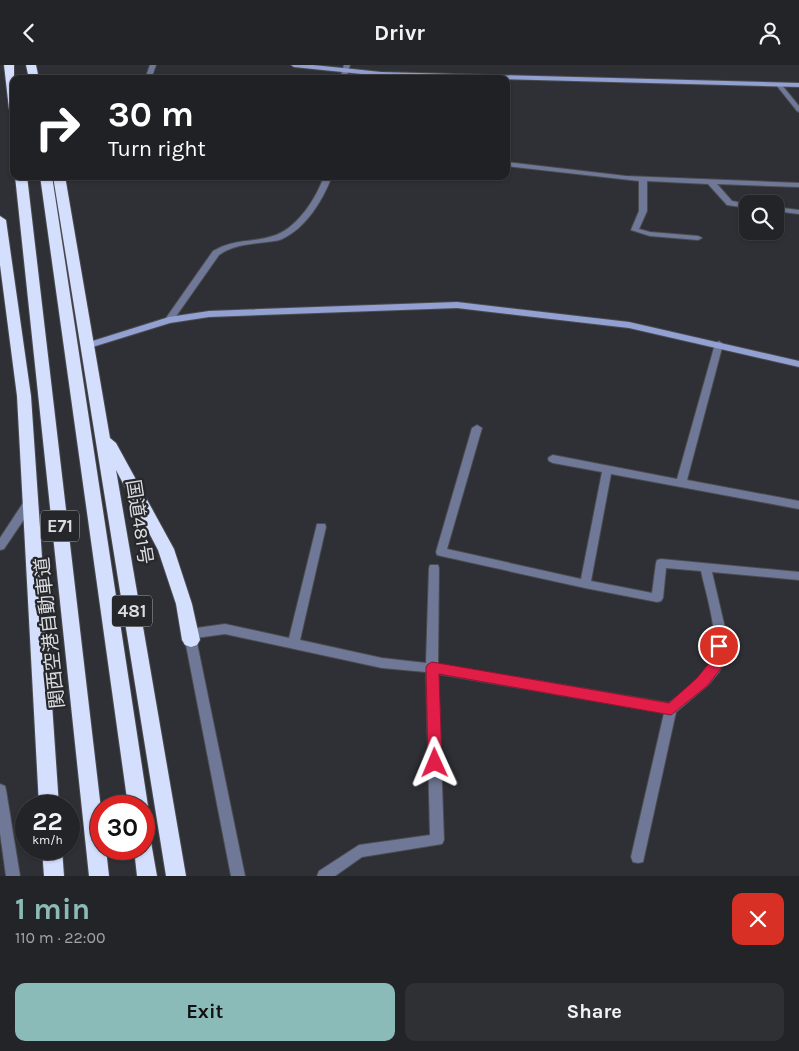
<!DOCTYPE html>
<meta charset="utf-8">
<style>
:root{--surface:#232428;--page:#2f3034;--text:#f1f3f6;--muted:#a3a4a8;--line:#404145;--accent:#8bbbb9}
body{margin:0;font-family:Karla,"Noto Sans JP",sans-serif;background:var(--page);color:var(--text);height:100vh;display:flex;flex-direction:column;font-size:19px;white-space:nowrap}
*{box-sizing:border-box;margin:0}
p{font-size:16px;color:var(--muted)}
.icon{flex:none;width:28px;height:28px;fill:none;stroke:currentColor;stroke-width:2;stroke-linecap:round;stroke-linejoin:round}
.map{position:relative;height:811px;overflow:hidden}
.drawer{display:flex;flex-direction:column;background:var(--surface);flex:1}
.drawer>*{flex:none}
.hud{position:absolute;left:10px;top:10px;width:500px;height:105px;border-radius:10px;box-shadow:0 1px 4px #0004,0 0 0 1px var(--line);background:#202124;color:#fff;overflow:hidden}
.tools{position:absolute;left:739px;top:130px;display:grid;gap:10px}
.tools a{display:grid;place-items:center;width:45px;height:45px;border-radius:10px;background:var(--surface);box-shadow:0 1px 4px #0004,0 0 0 1px var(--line);font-size:25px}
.speed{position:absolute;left:15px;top:730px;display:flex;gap:10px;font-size:25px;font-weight:700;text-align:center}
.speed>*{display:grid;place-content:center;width:65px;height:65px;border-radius:50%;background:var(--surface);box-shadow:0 1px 4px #0004,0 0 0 1px var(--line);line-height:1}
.speed small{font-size:12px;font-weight:400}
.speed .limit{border:8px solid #d22;background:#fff;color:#111}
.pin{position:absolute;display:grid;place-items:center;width:42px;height:42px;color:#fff;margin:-21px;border:2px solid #fff;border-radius:50%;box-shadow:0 1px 5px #0007}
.me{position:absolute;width:55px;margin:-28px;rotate:359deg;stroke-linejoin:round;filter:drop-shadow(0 0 4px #0008)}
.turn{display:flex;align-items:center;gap:18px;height:105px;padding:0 15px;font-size:22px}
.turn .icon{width:65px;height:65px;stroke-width:2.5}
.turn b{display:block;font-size:35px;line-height:42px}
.round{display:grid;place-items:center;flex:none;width:52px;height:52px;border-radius:10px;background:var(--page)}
.headline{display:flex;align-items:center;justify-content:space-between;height:85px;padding:0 15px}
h1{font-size:30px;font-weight:700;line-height:38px;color:var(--accent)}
.primary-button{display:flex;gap:10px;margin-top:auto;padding:10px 15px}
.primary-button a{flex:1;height:58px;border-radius:10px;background:var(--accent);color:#111;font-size:20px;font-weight:700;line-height:58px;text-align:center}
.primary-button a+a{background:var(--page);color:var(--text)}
header{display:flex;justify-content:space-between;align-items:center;height:65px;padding:0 15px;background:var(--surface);font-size:22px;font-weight:700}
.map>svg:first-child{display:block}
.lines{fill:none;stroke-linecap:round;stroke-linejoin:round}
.street-casing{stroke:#4b4c50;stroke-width:2}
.secondary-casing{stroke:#4b4c50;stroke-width:2}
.highway-casing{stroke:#4b4c50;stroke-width:2}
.street{fill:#6f7897;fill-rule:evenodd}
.secondary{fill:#92a0d2;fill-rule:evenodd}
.highway{fill:#d4defd;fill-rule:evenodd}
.route{fill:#e11d48;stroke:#92132f}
.labels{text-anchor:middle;stroke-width:4.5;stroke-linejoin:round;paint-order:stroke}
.shield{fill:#25272b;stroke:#a4a6a9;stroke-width:1}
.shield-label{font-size:18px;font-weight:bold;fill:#dbdcdf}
.street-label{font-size:19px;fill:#dbdcdf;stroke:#25272b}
</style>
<header><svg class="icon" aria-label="back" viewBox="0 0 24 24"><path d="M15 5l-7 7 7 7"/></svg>Drivr<svg class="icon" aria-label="person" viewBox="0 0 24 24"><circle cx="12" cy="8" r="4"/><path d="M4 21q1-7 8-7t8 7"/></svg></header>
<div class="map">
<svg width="799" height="811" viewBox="0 0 799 811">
<rect width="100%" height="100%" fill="#2f3035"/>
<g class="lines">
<defs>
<g id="street">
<path d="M150,0H156L151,14H145Z"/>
<path d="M344,0H350L346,14H340Z"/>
<path d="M777,19H781L799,41V47L797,46L777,21Z"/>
<path d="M506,97L626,111L799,118V122L717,119L732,136L748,139V143L727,140L708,119L647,116V146L639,164L650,167L698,171L702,173L698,175L650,171L631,165L639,146V116L506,101Z"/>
<path d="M324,111H332C323,135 306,163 282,174C278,176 272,176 267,177C250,179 233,180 219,190L172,257H166L165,255L166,253L213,186C235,173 254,178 276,170C298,162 317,132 324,111Z"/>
<path d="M775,142L799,145V149L775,146Z"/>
<path d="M719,276L723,279L687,415L799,436V444L611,409L591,516L652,528L656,498L657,495L661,494L799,507V515L712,507L725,563L726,587L724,598L719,607L708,620L676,647L643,797L638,798L633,797L631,792L664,648L438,609L444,775L442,779L362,792L335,811H317L319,806L359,780L430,770L426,607L382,603L225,569L196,573L245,811H231L185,575L186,573L183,569L185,566L189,564L225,559L289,573L317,459H325L326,462L300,575L382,593L426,598L429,503L430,500H438L439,503L438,599L669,638C681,628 706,613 712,598C721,576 706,529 701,506L666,503L663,533L661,536L657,537L585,523L441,491L437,490L436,487L472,363L477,360L482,363L447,484L581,514L602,407L553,398L549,396L548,394L549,392L553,390L677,414L715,279Z"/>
<path d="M29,434L33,435L34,438L33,441L4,484L0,485V473L25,435Z"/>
<path d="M0,719L5,721L6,725L20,811H6L0,768Z"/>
</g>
<g id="secondary">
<path d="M291,0H313L381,7L799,18V22L381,11L294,2Z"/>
<path d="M457,237L629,257L799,296V302L629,263L457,243L209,252L170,258L86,284L82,281L83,279L169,252L209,246Z"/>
</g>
<g id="highway">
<path d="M4,0H14V47L9,44Z"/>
<path d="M26,0H36L39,14H29Z"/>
<path d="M15,111H27L101,744V784H106L109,811H89Z"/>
<path d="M40,111H52L148,741L144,748V741H128Z"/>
<path d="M53,111H65L110,373L116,378L174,484L192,539L200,575L197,580L191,582L185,580L182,575L176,539L158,485L116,405L186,811H166Z"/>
<path d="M0,151L6,155L31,331L59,741H39L17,331L0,200Z"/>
<path d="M144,775L151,777L157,811H137L134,784H144Z"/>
<path d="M42,784H62L64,811H44Z"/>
</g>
</defs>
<use href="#street" class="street-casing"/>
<use href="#secondary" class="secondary-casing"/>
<use href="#highway" class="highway-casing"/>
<use href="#street" class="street"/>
<use href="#secondary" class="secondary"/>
<use href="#highway" class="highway"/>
</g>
<path class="route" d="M719,576L725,581L722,602L707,621L671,650L439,609L442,698L440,703L435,705L430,703L428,698L426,602L428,599L432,597L669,638L697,613L711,596L712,581Z"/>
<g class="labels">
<g class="shield">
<rect x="41" y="445.5" width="38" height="31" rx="4"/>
<rect x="112" y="530.5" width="40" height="31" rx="4"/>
</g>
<g class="shield-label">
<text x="60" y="467">E71</text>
<text x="132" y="552">481</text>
</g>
<g class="street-label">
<text transform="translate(140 457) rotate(81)" y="7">国道481号</text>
<text transform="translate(49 568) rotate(-96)" y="7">関西空港自動車道</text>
</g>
</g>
</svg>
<div class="tools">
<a><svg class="icon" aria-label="search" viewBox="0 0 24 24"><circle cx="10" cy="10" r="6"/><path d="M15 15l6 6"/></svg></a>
</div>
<div class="speed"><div>22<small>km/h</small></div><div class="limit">30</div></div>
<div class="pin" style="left:719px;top:581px;background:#d93025"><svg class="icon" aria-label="arrive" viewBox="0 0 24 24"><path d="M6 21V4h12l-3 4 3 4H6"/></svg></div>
<svg class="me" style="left:435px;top:698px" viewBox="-20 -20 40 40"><path d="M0-17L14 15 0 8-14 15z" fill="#e11d48" stroke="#fff" stroke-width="4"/></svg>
<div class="hud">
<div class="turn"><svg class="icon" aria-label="right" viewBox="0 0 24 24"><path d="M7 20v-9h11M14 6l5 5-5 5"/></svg><div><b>30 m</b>Turn right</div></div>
</div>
</div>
<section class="drawer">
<div class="headline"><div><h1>1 min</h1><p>110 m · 22:00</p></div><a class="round" style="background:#d93025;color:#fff"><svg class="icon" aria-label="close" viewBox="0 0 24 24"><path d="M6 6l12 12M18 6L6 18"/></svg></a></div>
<div class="primary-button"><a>Exit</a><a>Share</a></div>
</section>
